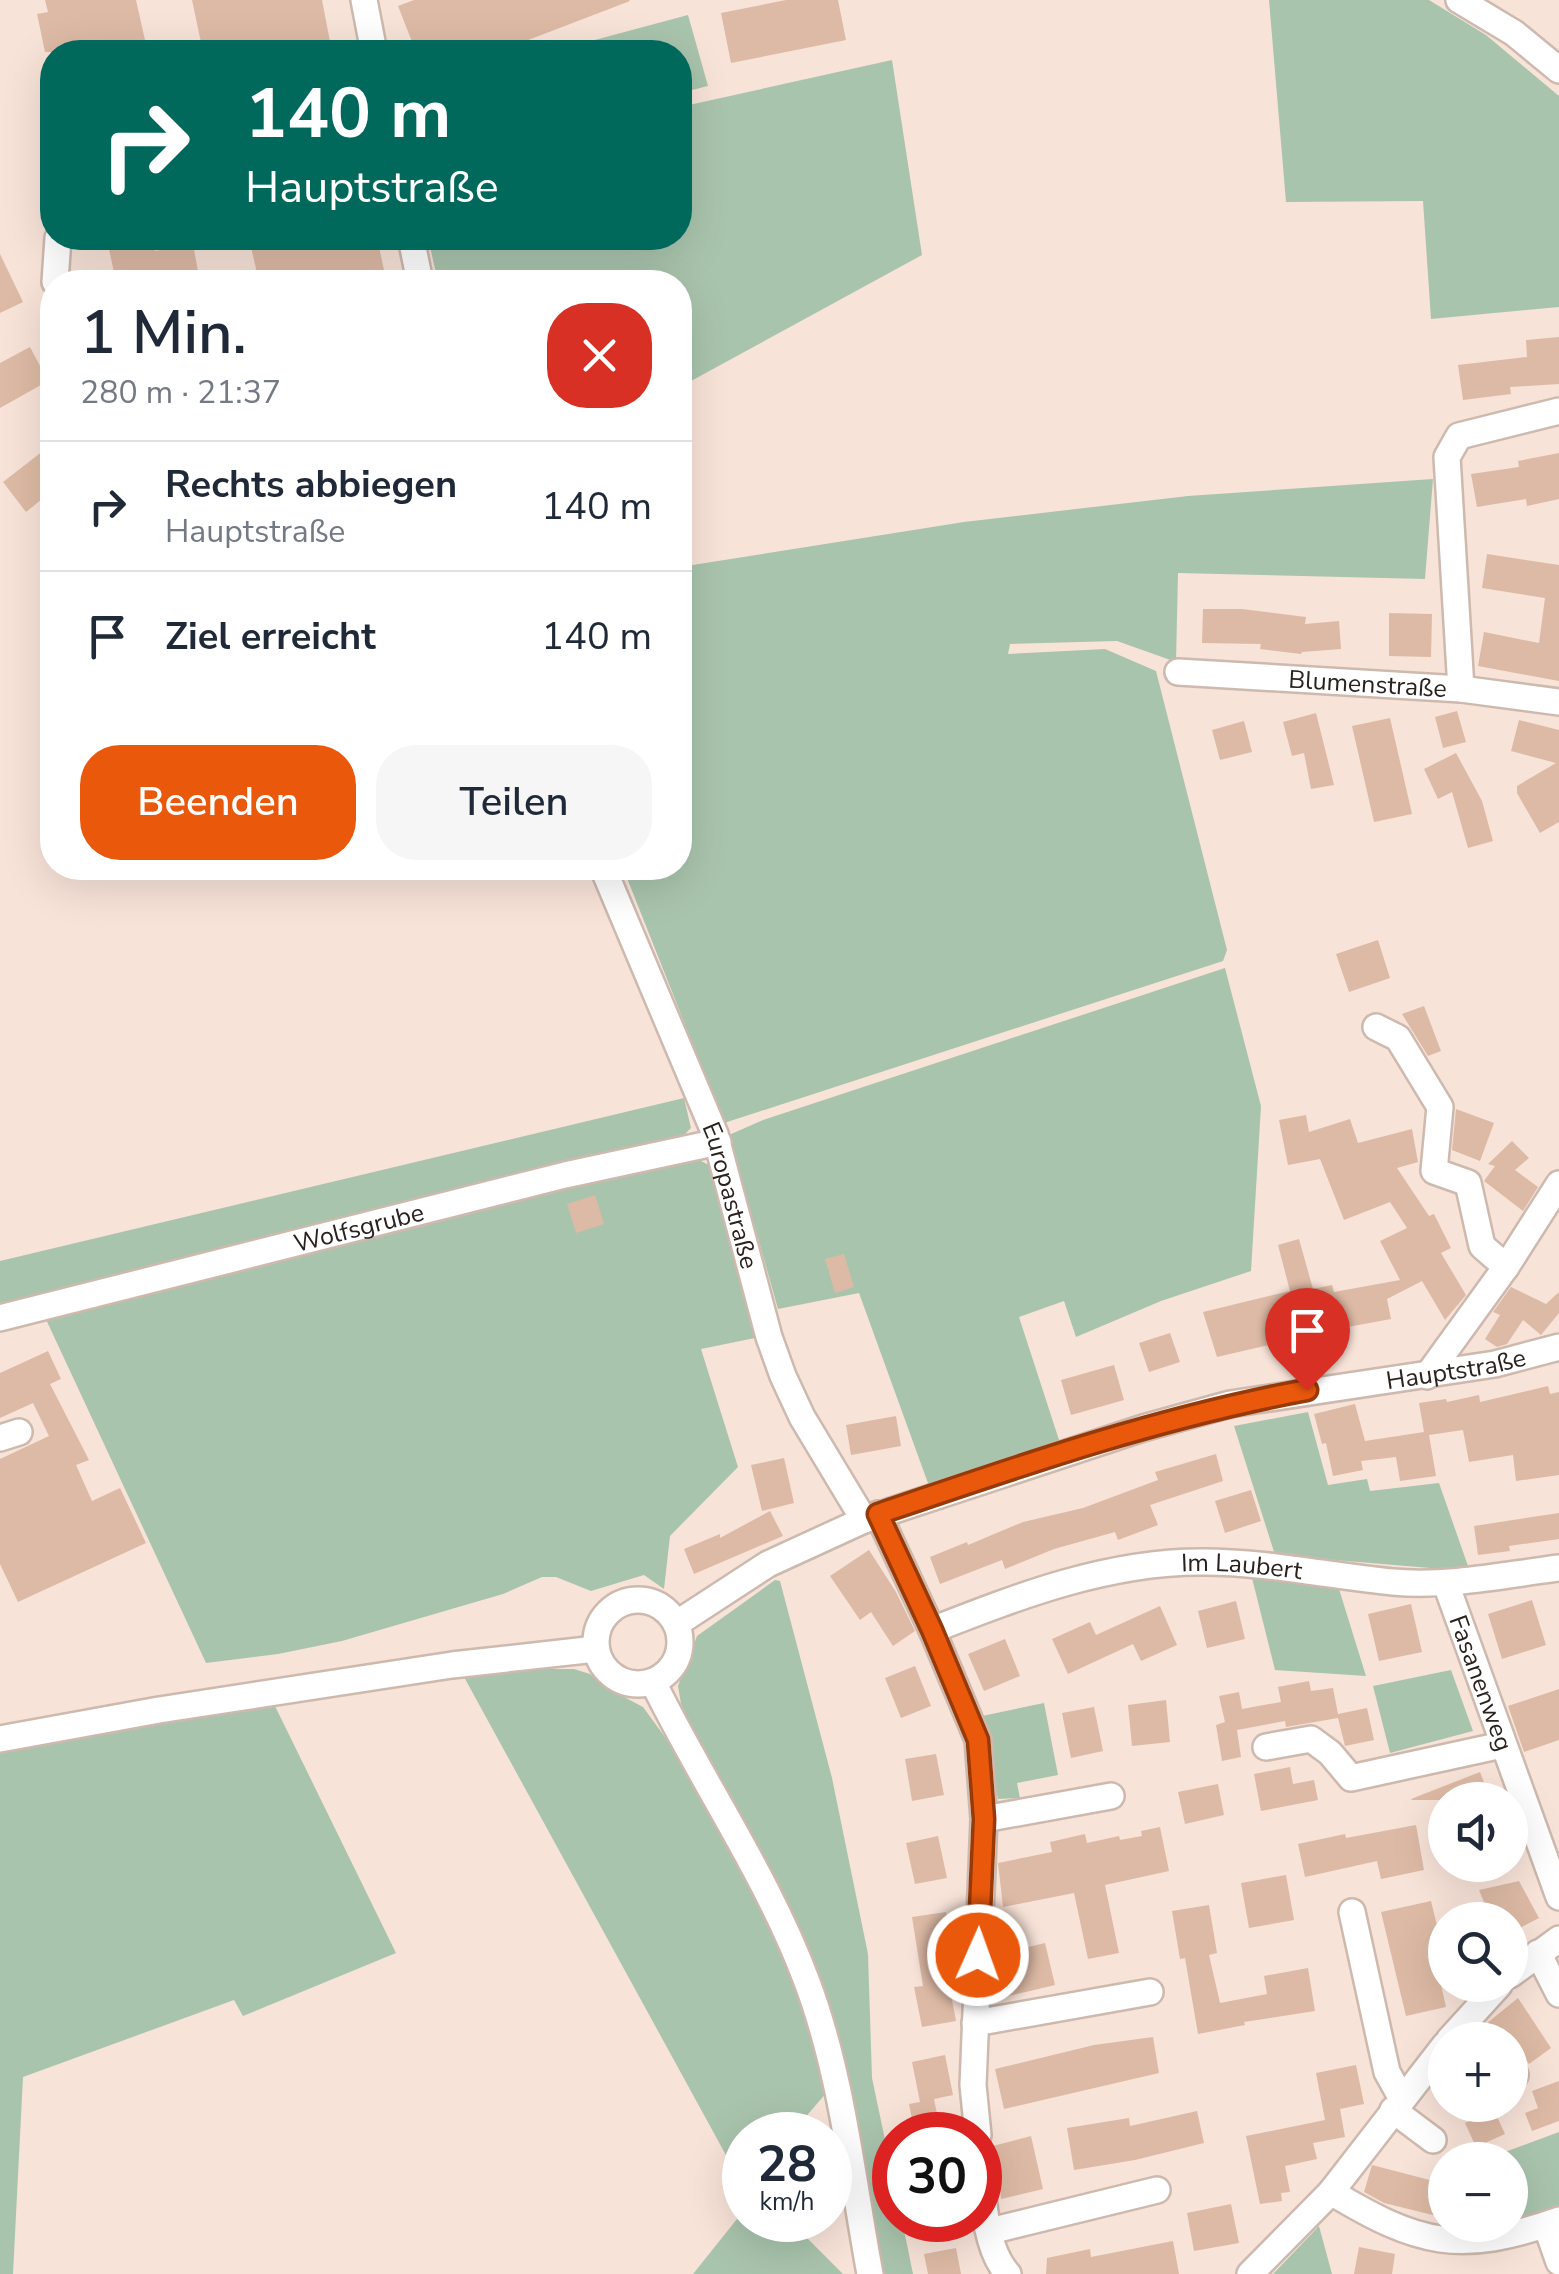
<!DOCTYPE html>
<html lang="de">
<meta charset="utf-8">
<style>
:root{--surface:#fff;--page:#f6f6f7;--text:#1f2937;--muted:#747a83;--line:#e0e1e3;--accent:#ea580c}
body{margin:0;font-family:"Nunito Sans",sans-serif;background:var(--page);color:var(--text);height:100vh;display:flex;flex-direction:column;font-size:38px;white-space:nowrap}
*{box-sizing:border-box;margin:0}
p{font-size:32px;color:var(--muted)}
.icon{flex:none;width:55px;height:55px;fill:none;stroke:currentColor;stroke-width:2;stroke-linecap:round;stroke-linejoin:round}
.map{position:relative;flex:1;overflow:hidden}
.sheet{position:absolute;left:40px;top:270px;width:652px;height:610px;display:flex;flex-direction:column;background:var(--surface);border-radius:40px;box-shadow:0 10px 40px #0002}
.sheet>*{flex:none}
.hud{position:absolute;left:40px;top:40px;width:652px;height:210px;border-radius:40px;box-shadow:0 10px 40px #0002;background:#00695c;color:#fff;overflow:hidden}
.controls{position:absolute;left:1428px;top:1782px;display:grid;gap:20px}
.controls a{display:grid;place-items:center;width:100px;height:100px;border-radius:50%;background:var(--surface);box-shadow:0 10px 40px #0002;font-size:50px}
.speed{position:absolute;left:722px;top:2112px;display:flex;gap:20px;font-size:50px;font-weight:700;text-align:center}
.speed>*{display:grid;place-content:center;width:130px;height:130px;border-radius:50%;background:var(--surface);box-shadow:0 10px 40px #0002;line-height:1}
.speed small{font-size:25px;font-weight:400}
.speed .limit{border:15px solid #d22;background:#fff;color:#111}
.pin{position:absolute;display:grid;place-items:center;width:85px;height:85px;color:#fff;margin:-102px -42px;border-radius:50% 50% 50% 0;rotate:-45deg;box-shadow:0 0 10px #0007}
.pin .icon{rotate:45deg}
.me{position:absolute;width:110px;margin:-55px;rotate:2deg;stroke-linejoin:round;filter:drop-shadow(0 0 8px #0008)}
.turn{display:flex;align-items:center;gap:35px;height:210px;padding:0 40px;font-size:45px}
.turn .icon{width:130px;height:130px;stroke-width:2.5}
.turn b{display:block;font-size:70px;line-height:85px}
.round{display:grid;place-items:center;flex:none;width:105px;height:105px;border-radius:40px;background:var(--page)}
.overview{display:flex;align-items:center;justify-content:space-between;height:170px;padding:0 40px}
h1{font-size:60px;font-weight:600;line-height:75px}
.primary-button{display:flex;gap:20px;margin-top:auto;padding:20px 40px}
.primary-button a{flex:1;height:115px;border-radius:40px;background:var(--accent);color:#fff;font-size:40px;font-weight:600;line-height:115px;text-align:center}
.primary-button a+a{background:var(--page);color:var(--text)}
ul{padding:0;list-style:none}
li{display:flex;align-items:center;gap:30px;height:130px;padding:0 40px;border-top:2px solid var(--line)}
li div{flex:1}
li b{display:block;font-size:38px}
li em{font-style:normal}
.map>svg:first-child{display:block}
.green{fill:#a9c4ad}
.building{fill:#ddbaa5}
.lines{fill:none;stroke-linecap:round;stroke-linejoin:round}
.minor-casing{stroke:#cdb9ae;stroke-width:30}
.minor{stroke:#fff;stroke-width:25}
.route-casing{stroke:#983908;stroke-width:25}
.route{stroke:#ea580c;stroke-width:18}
.labels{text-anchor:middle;stroke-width:8;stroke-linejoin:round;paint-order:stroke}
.street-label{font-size:25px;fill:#29221e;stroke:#fff2eb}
</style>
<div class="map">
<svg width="1559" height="2274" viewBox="0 0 1559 2274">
<rect width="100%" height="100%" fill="#f8e3d8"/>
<g class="green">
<path d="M1269,0H1429L1486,35L1559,96V307L1431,319L1423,201L1286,202Z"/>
<path d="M688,15L708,86L680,93V52H550Z"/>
<path d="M892,60L922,255L691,381L680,386V282H438L428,238H680V107Z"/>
<path d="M1433,479L1425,579L1178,573L1176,662L1117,641L1010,644L1008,654L1105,649L1156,671L1227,950L1223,961L724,1123L623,868H680V567L964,522L1188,496Z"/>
<path d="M1225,968L1261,1106L1251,1271L1161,1301L1076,1337L1064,1301L1019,1317L1060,1443L929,1486L859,1293L778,1309L729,1135L763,1120Z"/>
<path d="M684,1098L691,1128L676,1143L0,1312V1261Z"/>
<path d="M693,1157L711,1166L755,1338L701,1349L738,1467L670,1536L664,1589L644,1575L591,1591L556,1577H542L503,1594L342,1641L278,1654L206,1663L43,1313Z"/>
<path d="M1308,1412L1328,1485L1367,1479L1370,1491L1439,1483L1468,1566L1442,1569L1275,1555L1234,1426Z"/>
<path d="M1252,1578L1339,1589L1366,1676L1275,1670Z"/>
<path d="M775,1580L780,1581L832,1778L868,1954L872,2078L895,2187V2220H902L913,2274H881L846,2078L681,1704L678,1686L697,1636Z"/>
<path d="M524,1669H574L590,1674L607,1688L643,1707L673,1748L739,1862L797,1980L828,2091L790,2135H745L744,2188L464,1677Z"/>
<path d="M1451,1670L1473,1731L1390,1753L1373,1686Z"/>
<path d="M1044,1703L1058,1775L1017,1783L1020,1798L998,1799L982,1716Z"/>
<path d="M274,1704L396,1953L243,2016L234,2000L23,2077L13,2274H0V1751L109,1728Z"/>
<path d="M1559,2132V2209L1510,2226L1470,2231V2225H1510V2160H1483Z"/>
<path d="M745,2209V2220H789L843,2274H693Z"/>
<path d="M1319,2226L1332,2274H1273Z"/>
</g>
<g class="building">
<path d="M45,0H136L145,40L85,52H45L37,14L48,12Z"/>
<path d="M192,0H322L332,52H203Z"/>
<path d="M414,0H629L630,1L497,52H416L398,6Z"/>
<path d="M786,0H838L846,40L731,63L721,13Z"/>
<path d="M249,238H377L384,270L329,282H259Z"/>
<path d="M153,240L155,251L193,244L200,282H116L109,249Z"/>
<path d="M0,254L23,302L0,313Z"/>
<path d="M1559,337V384L1510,387L1511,394L1463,400L1458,365L1527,357L1526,340Z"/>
<path d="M30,347L48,381L0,408V363Z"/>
<path d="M52,444V491L26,512L3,482Z"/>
<path d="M1559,453V499L1527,506L1526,499L1477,507L1471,474L1519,467L1518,461Z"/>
<path d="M1487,554L1559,565V681L1478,666L1484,632L1539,643L1545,598L1482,588Z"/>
<path d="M1203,609H1242L1306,617L1305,624L1339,621L1341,649L1302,652L1301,654L1260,649L1261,644L1202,643Z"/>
<path d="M1389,613L1432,614L1431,657L1389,656Z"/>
<path d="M1457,711L1466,742L1443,748L1435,717Z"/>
<path d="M1316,713L1334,785L1311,789L1304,753L1292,756L1283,722Z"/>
<path d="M1390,718L1412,814L1374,822L1352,726Z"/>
<path d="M1519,720L1559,730V822L1540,833L1517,793V786L1556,763L1511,751Z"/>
<path d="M1244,721L1252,752L1220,760L1212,730Z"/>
<path d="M1456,753L1482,801L1493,841L1468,848L1452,792L1438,799L1424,769Z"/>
<path d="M1378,940L1390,978L1349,992L1336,954Z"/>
<path d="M1424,1006L1441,1051L1428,1056L1402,1014Z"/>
<path d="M1456,1109L1494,1123L1480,1161L1452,1150Z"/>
<path d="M1306,1115L1309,1132L1350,1119L1358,1143L1412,1129L1418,1162L1397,1168L1429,1216L1434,1214L1451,1248L1441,1253L1466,1295L1445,1320L1422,1281L1387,1299L1391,1319L1348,1327V1323L1276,1339L1277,1343L1217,1357L1203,1312L1290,1291L1278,1245L1299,1239L1313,1289L1332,1285L1334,1292L1400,1280L1380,1241L1407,1228L1390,1202L1344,1220L1320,1159L1288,1165L1279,1120Z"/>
<path d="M1512,1141L1529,1158L1515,1170L1538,1187L1523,1211L1484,1181L1495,1166L1488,1164Z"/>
<path d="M595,1195L604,1224L576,1233L567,1204Z"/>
<path d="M844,1254L854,1287L835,1293L825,1259Z"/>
<path d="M1511,1287L1546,1304L1559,1292V1313L1541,1335L1523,1320L1507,1344L1497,1347L1485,1339L1500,1315L1493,1312Z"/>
<path d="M1170,1333L1180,1362L1149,1372L1139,1343Z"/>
<path d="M48,1351L61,1379L50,1384L89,1460L76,1465L92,1501L120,1488L146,1543L18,1602L0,1564V1459L49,1436L33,1403L0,1418V1373Z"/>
<path d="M1114,1365L1124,1400L1071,1415L1061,1380Z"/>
<path d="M1548,1386L1550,1394L1559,1392V1475L1516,1481L1513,1455L1469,1462L1463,1430L1429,1435L1436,1476L1400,1481L1396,1457L1361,1461L1363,1470L1333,1476L1326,1443L1322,1444L1314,1414L1355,1404L1365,1441L1424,1432L1419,1403L1446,1399L1447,1402L1479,1395L1480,1402Z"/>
<path d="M896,1416L901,1446L851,1455L846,1425Z"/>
<path d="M1216,1454L1223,1481L1150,1505L1158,1525L1118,1540L1115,1532L1054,1549L1005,1569L1002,1560L940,1584L930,1557L967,1542L968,1545L1023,1522L1083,1508L1158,1480L1155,1472Z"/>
<path d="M784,1458L794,1503L762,1511L751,1465Z"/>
<path d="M1251,1490L1261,1521L1225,1533L1215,1501Z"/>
<path d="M770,1511L783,1536L694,1574L684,1549L720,1534V1538Z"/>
<path d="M1559,1513V1539L1509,1546L1510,1551L1478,1555L1474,1526Z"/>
<path d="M869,1550L896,1592L915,1631L893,1646L871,1612L860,1620L830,1576Z"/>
<path d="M1532,1600L1546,1645L1502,1659L1488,1614Z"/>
<path d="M1236,1601L1245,1639L1207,1648L1198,1611Z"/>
<path d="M1411,1604L1422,1652L1379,1661L1368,1614Z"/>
<path d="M1160,1606L1177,1645L1141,1661L1133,1644L1068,1674L1052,1639L1090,1622L1096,1635Z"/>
<path d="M1005,1639L1020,1676L984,1691L968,1654Z"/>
<path d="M915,1666L931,1706L901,1718L885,1678Z"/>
<path d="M1309,1681L1311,1691L1333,1688L1338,1714L1367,1708L1374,1740L1345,1746L1338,1718L1286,1727L1285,1721L1237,1730L1241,1757L1222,1761L1216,1725L1225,1722L1219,1696L1239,1692L1242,1709L1281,1702L1278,1687Z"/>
<path d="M1559,1689V1740L1524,1752L1508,1706Z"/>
<path d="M1166,1700L1170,1742L1132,1746L1128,1705Z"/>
<path d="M1094,1707L1103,1751L1071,1758L1062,1713Z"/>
<path d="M936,1754L944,1795L912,1801L905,1759Z"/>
<path d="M1290,1767L1293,1784L1314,1780L1318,1800L1261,1811L1254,1774Z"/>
<path d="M1480,1772L1491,1800H1412L1411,1799Z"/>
<path d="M1218,1784L1224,1815L1185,1824L1178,1792Z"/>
<path d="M1416,1825L1424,1870L1381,1879L1377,1861L1305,1877L1298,1844L1345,1834L1346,1838Z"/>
<path d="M1160,1827L1169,1871L1105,1885L1119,1953L1088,1959L1074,1893L1003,1907L998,1863L1052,1852L1050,1842L1085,1834L1087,1843L1119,1836L1120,1840L1142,1836L1141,1831Z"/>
<path d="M938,1836L947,1878L915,1884L906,1843Z"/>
<path d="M1286,1875L1294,1920L1249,1928L1241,1883Z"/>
<path d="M1519,1881L1539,1918L1510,1933V1920H1485L1478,1905L1484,1902L1479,1890Z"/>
<path d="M1431,1901L1439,1934L1430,1936L1446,2007L1406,2016L1381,1912Z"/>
<path d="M1209,1905L1217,1953L1209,1955L1220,2003L1267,1994L1264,1976L1308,1968L1315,2011L1244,2022L1245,2025L1198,2034L1185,1958L1180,1959L1172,1911Z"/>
<path d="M946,1912L953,1950L943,1952L956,2021L922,2027L914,1987L923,1986L912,1917Z"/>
<path d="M1045,1943L1055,1985L1004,1997L995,1955Z"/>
<path d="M1518,1998L1551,2048L1529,2064L1516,2046L1510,2051V2040H1498L1486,2024Z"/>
<path d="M1153,2037L1159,2073L1004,2109L995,2069L1094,2045Z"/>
<path d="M945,2055L953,2095L934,2099L938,2119L913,2124L909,2104L920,2102L912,2062Z"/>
<path d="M1356,2065L1364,2104L1340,2109L1345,2137L1313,2143L1317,2159L1285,2166L1290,2192L1281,2193L1282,2201L1260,2204L1246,2136L1325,2120L1316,2073Z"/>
<path d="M1559,2081V2121L1532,2131L1525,2113L1538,2108L1532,2091Z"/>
<path d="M1494,2110L1505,2134L1476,2147L1465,2123Z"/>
<path d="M1197,2111L1204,2143L1135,2160L1074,2170L1067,2128L1129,2118L1130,2126Z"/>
<path d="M1031,2136L1043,2189L1001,2199L996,2158L989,2147Z"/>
<path d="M1372,2165L1445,2184V2218L1384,2203L1364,2192Z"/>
<path d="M1231,2204L1239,2243L1194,2251L1187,2213Z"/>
<path d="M1173,2241L1179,2274H1046L1047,2258L1090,2249L1091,2257Z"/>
<path d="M1359,2247L1395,2254L1392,2274H1354Z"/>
<path d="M956,2248L961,2274H928L924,2254Z"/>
</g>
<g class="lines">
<defs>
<g id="minor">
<path d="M364,0L374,52"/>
<path d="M1459,0L1514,33L1559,70"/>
<path d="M411,238L420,282"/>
<path d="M55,282L58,238"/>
<path id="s1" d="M1178,672L1461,689L1559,702"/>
<path d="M1461,689L1447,457L1459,436L1559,411"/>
<path id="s2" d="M603,868L715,1134L769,1337L783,1376L802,1417L864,1520"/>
<path d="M1376,1027L1398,1038L1440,1107L1434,1171L1468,1183L1482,1246L1506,1267"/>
<path id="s3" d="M0,1318L565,1175L718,1142"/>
<path d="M1427,1376L1506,1267L1559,1184"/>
<path d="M0,1438L19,1432"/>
<path d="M878,1514L932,1630L978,1740L984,1819L973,2085L978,2135"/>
<path id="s4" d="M1446,1584L1559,1897"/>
<circle cx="638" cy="1642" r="42"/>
<path id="s5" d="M676,1624L768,1564L864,1520L1143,1428L1230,1404L1495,1364L1559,1347"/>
<path id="s6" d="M932,1630C1019,1596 1109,1561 1204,1562C1267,1562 1329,1576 1393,1582C1448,1587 1504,1575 1559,1568"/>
<path d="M653,1682C702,1782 768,1877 807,1982C842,2075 852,2177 870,2274"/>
<path d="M0,1739L159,1710L452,1665L596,1649"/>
<path d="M1266,1747L1311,1739L1330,1753L1351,1778L1502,1745"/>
<path d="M984,1819L1111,1796"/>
<path d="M1352,1912L1387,2072L1402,2099"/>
<path d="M1538,1953L1559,1994"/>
<path d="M1510,1975L1559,1939"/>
<path d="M975,2023L1150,1992"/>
<path d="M1449,2040L1499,1985"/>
<path d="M1510,2070L1515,2075"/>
<path d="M1393,2110L1433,2140"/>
<path d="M980,2160C983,2194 984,2248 1008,2274"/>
<path d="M1331,2192C1419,2245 1459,2255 1559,2220"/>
<path d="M1546,2225L1559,2262"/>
<path d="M990,2231L1157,2190"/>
<path d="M1250,2274L1331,2192L1445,2045"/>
</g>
</defs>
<use href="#minor" class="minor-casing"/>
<use href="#minor" class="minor"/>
</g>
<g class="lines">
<defs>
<path id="route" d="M978,1955L984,1819L978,1740L932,1630L878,1514C1019,1466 1160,1417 1307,1390"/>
</defs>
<use href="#route" class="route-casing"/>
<use href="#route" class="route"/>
</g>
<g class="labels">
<g class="street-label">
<text dy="9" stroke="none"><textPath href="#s1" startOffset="190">Blumenstraße</textPath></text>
<text dy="9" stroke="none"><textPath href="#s2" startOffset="352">Europastraße</textPath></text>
<text dy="9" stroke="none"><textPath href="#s3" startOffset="370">Wolfsgrube</textPath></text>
<text dy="9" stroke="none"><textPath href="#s5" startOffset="828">Hauptstraße</textPath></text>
<text dy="9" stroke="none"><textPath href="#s6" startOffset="320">Im Laubert</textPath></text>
<text dy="9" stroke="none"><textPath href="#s4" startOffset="105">Fasanenweg</textPath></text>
</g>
</g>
</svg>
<div class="controls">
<a><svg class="icon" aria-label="sound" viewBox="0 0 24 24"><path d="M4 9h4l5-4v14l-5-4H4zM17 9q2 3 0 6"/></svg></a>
<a><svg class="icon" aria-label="search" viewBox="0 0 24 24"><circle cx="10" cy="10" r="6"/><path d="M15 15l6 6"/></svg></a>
<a>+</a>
<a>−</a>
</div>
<div class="speed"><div>28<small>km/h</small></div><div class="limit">30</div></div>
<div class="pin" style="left:1307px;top:1390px;background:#d93025"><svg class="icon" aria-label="arrive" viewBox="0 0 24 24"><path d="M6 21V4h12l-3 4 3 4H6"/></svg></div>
<svg class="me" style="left:978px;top:1955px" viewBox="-20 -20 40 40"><circle r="17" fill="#ea580c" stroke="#fff" stroke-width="3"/><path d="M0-11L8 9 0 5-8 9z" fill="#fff"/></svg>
<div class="hud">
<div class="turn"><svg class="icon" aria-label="right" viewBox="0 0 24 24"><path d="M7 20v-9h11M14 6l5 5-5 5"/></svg><div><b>140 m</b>Hauptstraße</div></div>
</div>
<section class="sheet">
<div class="overview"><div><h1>1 Min.</h1><p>280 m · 21:37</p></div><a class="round" style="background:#d93025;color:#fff"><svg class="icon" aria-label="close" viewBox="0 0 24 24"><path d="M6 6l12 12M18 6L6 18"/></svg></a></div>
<ul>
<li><svg class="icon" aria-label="right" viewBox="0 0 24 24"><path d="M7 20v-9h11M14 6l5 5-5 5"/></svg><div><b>Rechts abbiegen</b><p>Hauptstraße</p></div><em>140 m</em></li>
<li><svg class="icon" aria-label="arrive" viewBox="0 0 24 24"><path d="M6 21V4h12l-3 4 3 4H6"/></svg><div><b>Ziel erreicht</b></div><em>140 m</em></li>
</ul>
<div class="primary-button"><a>Beenden</a><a>Teilen</a></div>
</section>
</div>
